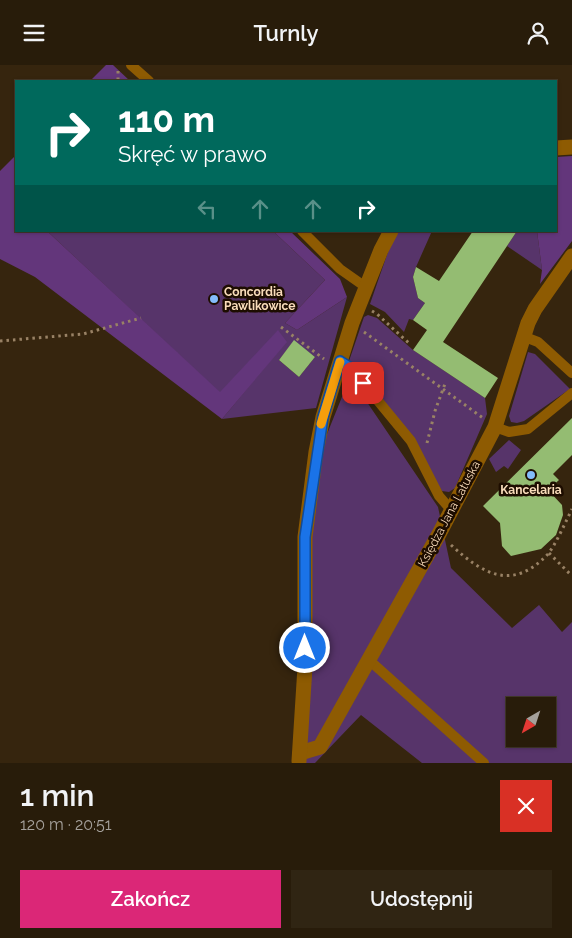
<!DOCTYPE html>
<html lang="pl">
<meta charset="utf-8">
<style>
:root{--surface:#281c0a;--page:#302513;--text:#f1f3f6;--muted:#a5a19c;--line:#443a2b;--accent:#db2777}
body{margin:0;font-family:Raleway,sans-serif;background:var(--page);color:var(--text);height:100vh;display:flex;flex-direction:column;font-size:19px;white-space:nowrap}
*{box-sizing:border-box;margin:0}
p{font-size:16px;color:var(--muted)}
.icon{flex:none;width:28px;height:28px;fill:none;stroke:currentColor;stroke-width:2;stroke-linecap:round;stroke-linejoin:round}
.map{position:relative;height:698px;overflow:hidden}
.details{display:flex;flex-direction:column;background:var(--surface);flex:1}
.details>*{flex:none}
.guide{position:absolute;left:15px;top:15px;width:542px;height:152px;border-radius:0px;box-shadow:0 1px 4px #0004,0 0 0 1px var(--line);background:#00695c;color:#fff;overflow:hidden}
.needle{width:32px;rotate:219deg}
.buttons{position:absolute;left:506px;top:632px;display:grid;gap:10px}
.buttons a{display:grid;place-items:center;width:50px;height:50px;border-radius:0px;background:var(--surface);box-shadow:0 1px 4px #0004,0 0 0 1px var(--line);font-size:25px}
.pin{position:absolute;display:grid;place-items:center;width:42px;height:42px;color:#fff;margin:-21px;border-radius:10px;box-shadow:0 2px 8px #0006}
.me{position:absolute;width:55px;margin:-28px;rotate:0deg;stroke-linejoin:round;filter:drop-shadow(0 0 4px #0008)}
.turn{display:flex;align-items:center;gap:18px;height:105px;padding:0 20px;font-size:22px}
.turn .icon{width:65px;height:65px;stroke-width:2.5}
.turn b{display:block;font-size:35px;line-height:42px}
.lanes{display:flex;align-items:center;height:48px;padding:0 20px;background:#0003;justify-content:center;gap:25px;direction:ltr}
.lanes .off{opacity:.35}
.round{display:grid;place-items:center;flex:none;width:52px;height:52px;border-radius:0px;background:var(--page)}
.overview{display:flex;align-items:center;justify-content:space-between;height:85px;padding:0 20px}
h1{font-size:30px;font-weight:600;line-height:38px}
.button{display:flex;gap:10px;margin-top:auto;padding:10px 20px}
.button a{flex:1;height:58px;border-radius:0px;background:var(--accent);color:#fff;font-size:20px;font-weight:600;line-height:58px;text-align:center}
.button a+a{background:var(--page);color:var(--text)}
header{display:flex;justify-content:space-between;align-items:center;height:65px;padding:0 20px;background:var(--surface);font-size:22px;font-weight:600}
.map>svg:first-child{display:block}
.green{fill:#57346a;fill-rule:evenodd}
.forest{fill:#63367b}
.building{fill:#94bc72}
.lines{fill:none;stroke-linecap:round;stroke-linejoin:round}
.path{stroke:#998265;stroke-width:3;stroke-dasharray:2.5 4;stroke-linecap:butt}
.lane{stroke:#8e5b02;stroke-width:10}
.street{stroke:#8e5b02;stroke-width:15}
.route-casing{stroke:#114b97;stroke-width:12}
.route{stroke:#1a73e8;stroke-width:9}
.slow{stroke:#f59e0b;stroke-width:9}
.poi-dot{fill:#84bcfb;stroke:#1d0d00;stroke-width:2}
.labels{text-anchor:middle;stroke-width:5;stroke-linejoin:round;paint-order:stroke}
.poi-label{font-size:12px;font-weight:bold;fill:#faddbb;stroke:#1d0d00;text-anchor:start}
.street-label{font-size:12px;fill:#faddbb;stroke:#1d0d00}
</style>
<header><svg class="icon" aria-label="menu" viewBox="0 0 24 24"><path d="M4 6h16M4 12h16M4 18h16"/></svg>Turnly<svg class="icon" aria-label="person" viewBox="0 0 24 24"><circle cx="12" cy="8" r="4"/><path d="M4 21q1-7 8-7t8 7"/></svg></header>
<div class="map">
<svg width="572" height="698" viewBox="0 0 572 698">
<rect width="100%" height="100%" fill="#36250e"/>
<g class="green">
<path d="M47,166H273L325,215L285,258L297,265L347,232L316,343L222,354L286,277L278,266L220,328ZM294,276L315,292L299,312L279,295Z"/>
<path d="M398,166H432L416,202L413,212L418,233L425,238L413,255L409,254L404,267L385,247L370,239L390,181Z"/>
<path d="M517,166H537L542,205L507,181Z"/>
<path d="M368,250L377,253L413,285L485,333L487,349L455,423L449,427L442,426L349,296L364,252Z"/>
<path d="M528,287L535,289L570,324L524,356L517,358L511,357L509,351Z"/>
<path d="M350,312L438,442L451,503L512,563L539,540L562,567L572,557V698H422L361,650L315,698H295L312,466L325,374ZM515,641H548V674H515Z"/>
<path d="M509,375L521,385L508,404L504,401L496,407L489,394Z"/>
</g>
<g class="forest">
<path d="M106,0H113L130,16H90Z"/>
<path d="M16,90V166H47L220,327L278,265L287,277L222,354L35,212L0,194V106Z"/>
<path d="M572,91V176L540,219L542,205L537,166H556V92Z"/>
<path d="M273,166H290L340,214L347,232L297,265L285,258L325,215Z"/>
</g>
<g class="building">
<path d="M473,166H517L443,277L498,313L485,333L413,285L427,265L413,255L425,238L418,233L413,212L416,202L439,216Z"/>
<path d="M294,275L315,292L299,312L279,295Z"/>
<path d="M572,353V390L553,409L559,415L548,425L562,440L563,450L556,470L541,484L511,491L502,481L500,458L483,441Z"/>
</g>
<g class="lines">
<g class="path">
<path d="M118,6V16"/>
<path d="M372,246L377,249L411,280"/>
<path d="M281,262L324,294"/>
<path d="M364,267L483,353"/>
<path d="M0,276L83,269L141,253"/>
<path d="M427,378L435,346L446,316"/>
<path d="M451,480C483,509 512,527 548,489C556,479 566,456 572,444"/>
<path d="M549,488L572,511"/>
</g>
<g class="lane">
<path d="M131,0L149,16"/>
<path d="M302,166L340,204L367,223"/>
<path d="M525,272L538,277L572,308"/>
<path d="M340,296L351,303L411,376L439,431L452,446"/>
<path d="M495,362L509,367L528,364L572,328"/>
<path d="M369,595L484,698"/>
</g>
<g class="street">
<path d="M556,83L572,82"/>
<path d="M300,688L320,682L439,469L495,362L528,258L535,244L572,191"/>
<path d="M299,696L305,602V472L316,387L323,352L352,258L381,185L391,166"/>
</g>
</g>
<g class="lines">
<defs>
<path id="route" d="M305,583V472L323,352L340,296L351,303L363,318"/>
</defs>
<use href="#route" class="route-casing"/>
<use href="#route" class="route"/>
<path class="slow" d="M321,359L340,297"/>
</g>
<g class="poi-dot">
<circle cx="214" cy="234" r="5"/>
<circle cx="531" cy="410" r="5"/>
</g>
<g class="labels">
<g class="poi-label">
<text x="224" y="231">Concordia<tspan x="224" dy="14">Pawlikowice</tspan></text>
<text x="531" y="429" text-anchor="middle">Kancelaria</text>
</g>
<g class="street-label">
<text transform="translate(449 449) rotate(-62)" y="4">Księdza Jana Latuska</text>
</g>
</g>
</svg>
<div class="buttons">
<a><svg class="needle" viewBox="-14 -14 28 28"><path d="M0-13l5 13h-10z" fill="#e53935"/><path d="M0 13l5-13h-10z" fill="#a5a19c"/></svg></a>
</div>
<div class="pin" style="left:363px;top:318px;background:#d93025"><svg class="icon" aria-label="arrive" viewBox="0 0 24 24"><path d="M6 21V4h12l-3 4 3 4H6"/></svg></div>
<svg class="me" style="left:305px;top:583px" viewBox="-20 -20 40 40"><circle r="17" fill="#1a73e8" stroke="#fff" stroke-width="3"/><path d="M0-11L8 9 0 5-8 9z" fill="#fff"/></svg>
<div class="guide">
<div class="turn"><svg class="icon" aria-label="right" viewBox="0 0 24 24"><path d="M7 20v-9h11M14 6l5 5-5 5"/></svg><div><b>110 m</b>Skręć w prawo</div></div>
<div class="lanes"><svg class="icon off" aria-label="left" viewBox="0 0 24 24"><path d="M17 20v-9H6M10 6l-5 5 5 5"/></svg><svg class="icon off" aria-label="ahead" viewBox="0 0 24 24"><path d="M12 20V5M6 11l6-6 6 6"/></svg><svg class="icon off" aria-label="ahead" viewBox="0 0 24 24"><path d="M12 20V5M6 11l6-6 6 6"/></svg><svg class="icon" aria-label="right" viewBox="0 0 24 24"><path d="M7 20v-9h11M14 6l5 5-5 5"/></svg></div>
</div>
</div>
<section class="details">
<div class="overview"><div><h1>1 min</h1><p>120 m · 20:51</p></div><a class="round" style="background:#d93025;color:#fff"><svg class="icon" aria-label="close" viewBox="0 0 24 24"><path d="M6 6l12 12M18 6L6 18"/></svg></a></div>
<div class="button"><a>Zakończ</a><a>Udostępnij</a></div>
</section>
